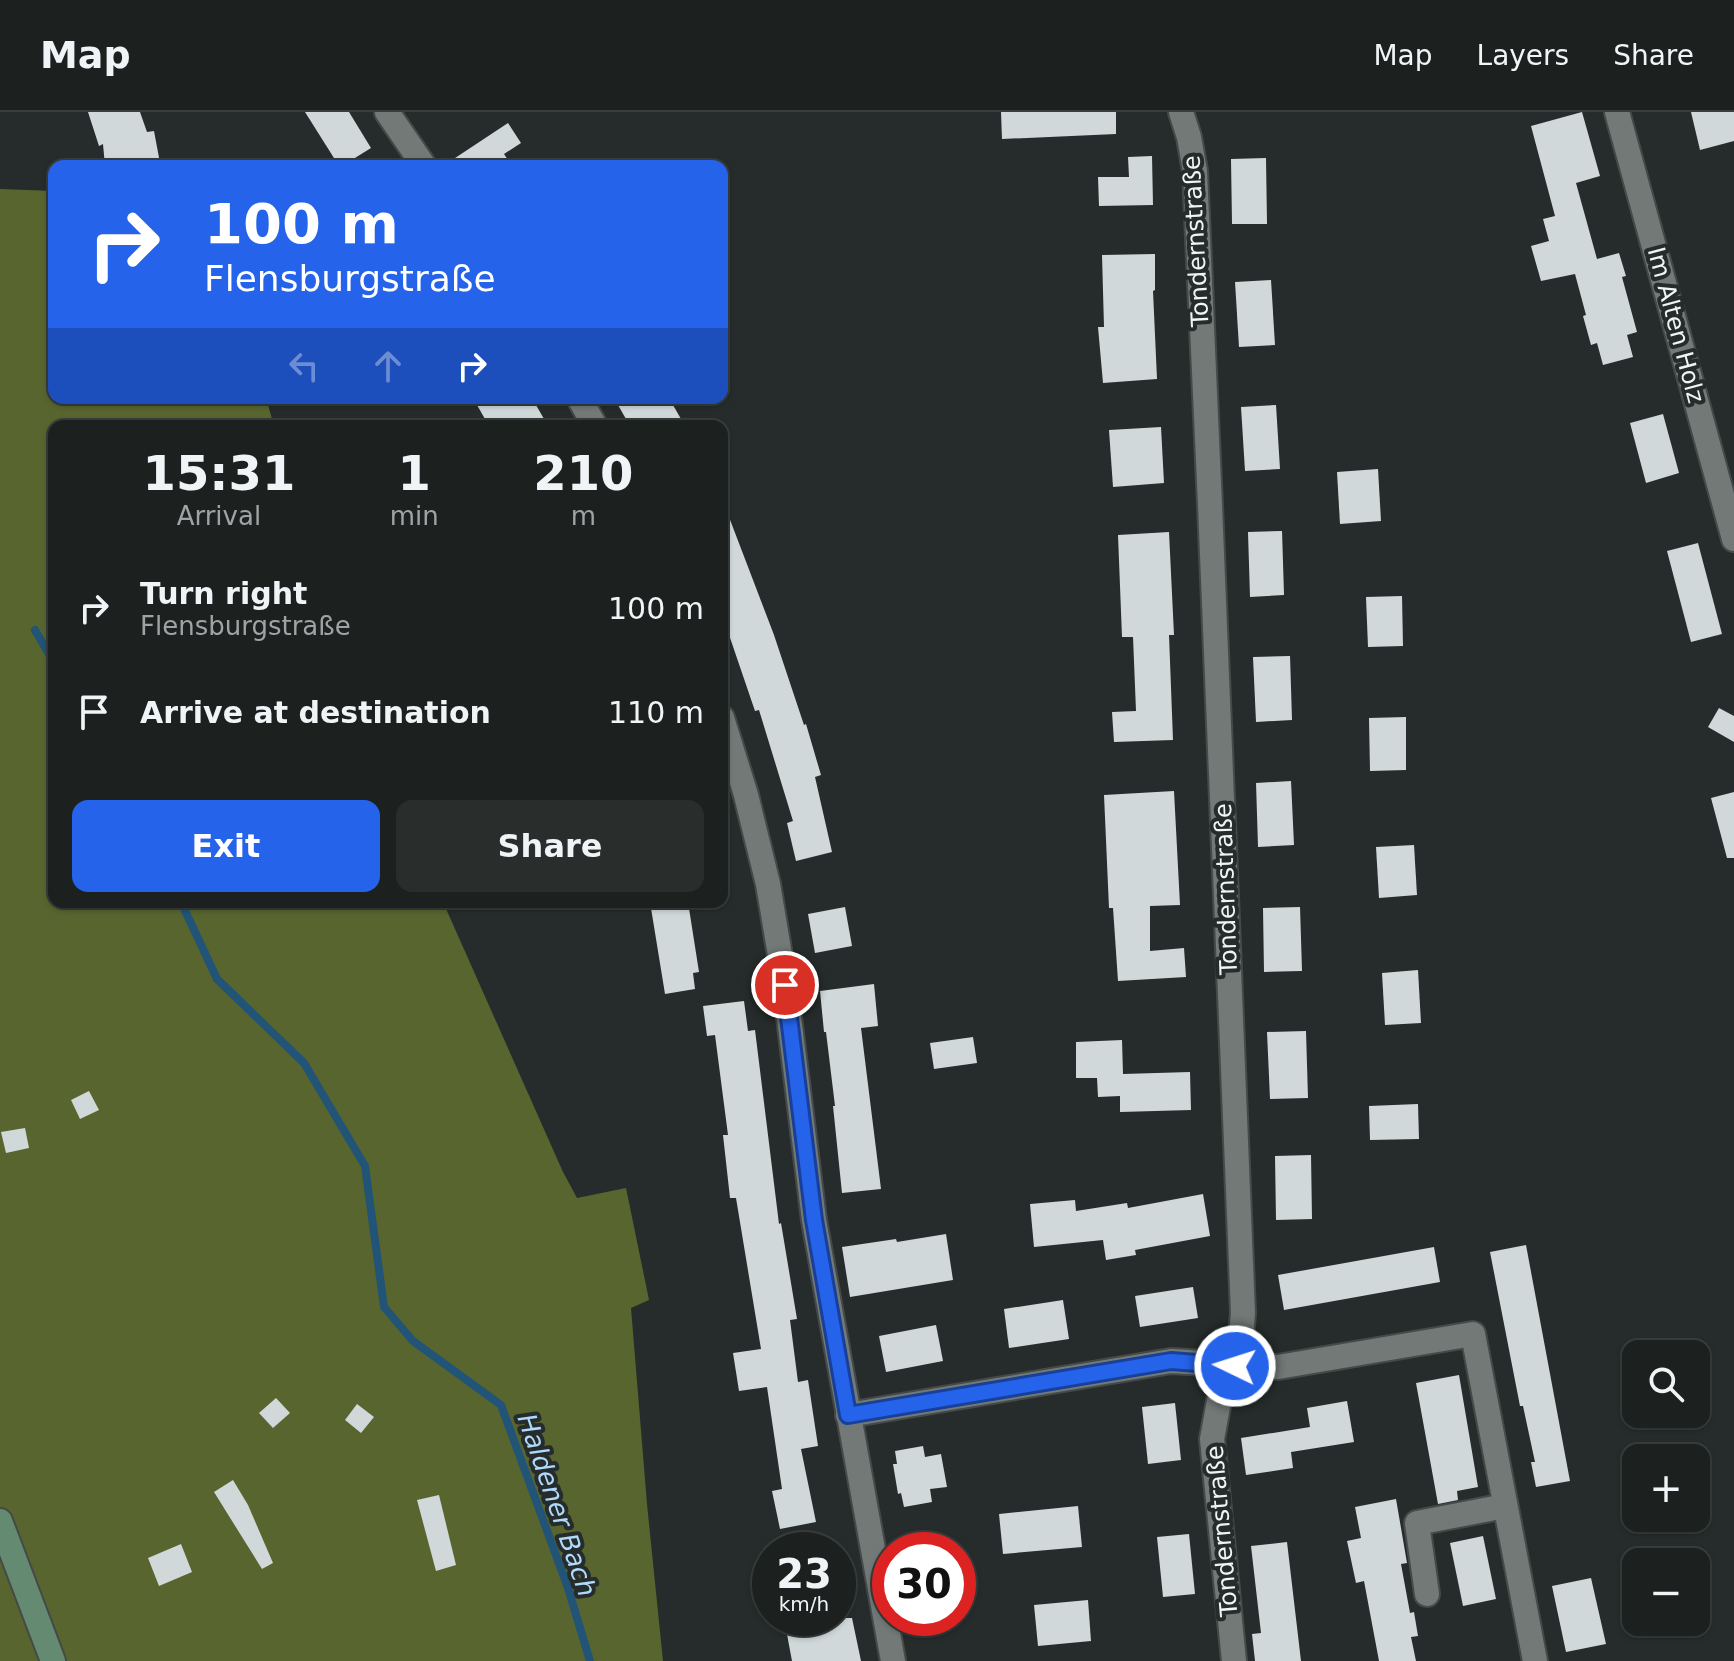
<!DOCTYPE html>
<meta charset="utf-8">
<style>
:root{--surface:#1c2120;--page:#292e2d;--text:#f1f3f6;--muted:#a0a3a5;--line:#3a3e3e;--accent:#2563eb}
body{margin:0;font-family:"DejaVu Sans",sans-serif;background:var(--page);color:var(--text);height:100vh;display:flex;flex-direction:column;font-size:30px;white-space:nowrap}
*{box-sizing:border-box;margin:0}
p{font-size:26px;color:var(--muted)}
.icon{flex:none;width:44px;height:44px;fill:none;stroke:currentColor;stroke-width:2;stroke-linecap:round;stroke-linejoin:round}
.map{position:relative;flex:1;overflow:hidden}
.drawer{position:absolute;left:48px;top:308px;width:680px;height:488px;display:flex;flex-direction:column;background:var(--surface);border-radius:16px;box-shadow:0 2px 6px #0004,0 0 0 2px var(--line)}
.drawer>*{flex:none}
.guide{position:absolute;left:48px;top:48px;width:680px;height:244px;border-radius:16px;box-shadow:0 2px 6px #0004,0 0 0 2px var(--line);background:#2563eb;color:#fff;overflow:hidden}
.fabs{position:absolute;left:1622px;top:1228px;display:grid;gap:16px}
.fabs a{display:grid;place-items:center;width:88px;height:88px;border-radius:16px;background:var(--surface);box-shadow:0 2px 6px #0004,0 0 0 2px var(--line);font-size:40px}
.speed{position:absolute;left:752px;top:1420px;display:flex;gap:16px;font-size:40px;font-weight:700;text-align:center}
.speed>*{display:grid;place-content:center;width:104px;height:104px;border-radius:50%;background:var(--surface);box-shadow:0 2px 6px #0004,0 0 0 2px var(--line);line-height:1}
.speed small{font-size:20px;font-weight:400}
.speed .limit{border:12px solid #d22;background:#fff;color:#111}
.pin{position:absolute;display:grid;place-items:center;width:68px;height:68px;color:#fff;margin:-34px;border:4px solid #fff;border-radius:50%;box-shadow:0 2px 8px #0007}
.me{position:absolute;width:88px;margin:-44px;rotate:274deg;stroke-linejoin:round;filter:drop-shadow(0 0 6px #0008)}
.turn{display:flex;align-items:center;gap:28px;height:168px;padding:0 24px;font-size:36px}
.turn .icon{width:104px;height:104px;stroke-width:2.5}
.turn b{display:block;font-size:56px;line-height:68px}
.lanes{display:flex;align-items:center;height:76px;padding:0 24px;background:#0003;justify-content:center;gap:40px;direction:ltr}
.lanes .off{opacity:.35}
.eta{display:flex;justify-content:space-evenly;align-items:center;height:136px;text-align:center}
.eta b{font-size:48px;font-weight:700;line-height:56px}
.action{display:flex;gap:16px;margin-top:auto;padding:16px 24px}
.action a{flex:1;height:92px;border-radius:16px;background:var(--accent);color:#fff;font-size:32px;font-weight:700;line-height:92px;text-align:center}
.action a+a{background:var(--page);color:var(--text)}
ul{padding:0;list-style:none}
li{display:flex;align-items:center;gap:24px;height:104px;padding:0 24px}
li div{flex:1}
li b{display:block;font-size:30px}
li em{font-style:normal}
header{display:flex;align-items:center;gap:48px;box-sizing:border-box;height:112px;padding:0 40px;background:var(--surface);border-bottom:2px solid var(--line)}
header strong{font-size:38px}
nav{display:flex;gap:44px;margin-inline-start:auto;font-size:28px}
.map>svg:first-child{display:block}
.forest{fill:#58652f}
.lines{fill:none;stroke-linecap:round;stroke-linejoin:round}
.stream{stroke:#215476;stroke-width:8}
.building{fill:#d1d8da}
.minor-casing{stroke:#454a49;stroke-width:28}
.secondary-casing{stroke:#454a49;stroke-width:28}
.minor{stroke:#727977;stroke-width:24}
.secondary{stroke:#658a72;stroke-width:24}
.route-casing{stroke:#184099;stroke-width:20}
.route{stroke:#2563eb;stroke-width:14}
.labels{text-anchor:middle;stroke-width:8;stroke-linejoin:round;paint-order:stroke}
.street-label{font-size:24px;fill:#f1f4f4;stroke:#262c2b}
.water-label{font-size:26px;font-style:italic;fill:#afdafc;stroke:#262c2b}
</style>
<header>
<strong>Map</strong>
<nav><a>Map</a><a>Layers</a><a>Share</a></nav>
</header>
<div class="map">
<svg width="1734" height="1549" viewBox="0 0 1734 1549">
<rect width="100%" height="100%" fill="#262c2b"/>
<path class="forest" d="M0,77L54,79V286H266L274,314H54V790H443L563,1060L577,1086L626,1076L649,1188L631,1196L647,1392L663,1549H0Z"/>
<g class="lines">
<g class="stream">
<path d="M35,518L54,551"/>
<path d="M181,790L217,867L304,951L365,1054L384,1195L413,1229L501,1293L568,1476L590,1549"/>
</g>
</g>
<g class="building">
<path d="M88,0H140L147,20L154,19L160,51L159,54H105L103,32L99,34Z"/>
<path d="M305,0H349L371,36L342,54H339Z"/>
<path d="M1001,0H1116V22L1002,27Z"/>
<path d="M1582,0L1600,64L1576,71L1597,147L1619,141L1626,164L1622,165L1637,220L1627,223L1633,245L1603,253L1597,231L1591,233L1583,204L1586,203L1575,162L1541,169L1531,134L1549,129L1543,107L1555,104L1531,14Z"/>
<path d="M1691,0H1734V29L1700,38Z"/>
<path d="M508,11L521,31L504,42L512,54H443Z"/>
<path d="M1152,44L1153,93L1099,94L1098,65H1129L1128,45Z"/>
<path d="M1266,46L1267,112H1232L1231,47Z"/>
<path d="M1155,142V178L1153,179L1157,267L1103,271L1098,215H1104L1102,143Z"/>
<path d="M1271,168L1275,233L1239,235L1235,170Z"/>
<path d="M473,286H532L548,314H489Z"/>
<path d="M614,286H669L685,314H630Z"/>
<path d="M1276,293L1280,357L1245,359L1241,295Z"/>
<path d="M1663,302L1679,361L1646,371L1630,311Z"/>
<path d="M1161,315L1164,371L1113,375L1109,318Z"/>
<path d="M1378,357L1381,409L1340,412L1337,360Z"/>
<path d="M722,392H724L774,523L804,613L806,612L821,663L815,665L832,740L796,749L787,711L793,709L759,598L755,599L726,514L722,516Z"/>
<path d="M1282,419L1284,483L1250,485L1248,420Z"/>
<path d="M1169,420L1174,523H1169L1173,628L1114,630L1112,600L1136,599L1133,525H1122L1118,423Z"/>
<path d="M1698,431L1722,522L1691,530L1667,439Z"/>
<path d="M1402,484L1403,534L1368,535L1366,485Z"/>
<path d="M1290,544L1292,608L1256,610L1253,545Z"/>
<path d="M1719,596L1734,604V630L1708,615Z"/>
<path d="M1406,605V658L1370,659L1369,606Z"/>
<path d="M1291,669L1294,733L1258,735L1256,671Z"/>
<path d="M1174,679L1180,793L1150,794V839L1184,836L1186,865L1118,869L1113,796H1109L1104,683Z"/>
<path d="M1734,680V746H1727L1711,686Z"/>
<path d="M1414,733L1417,783L1379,786L1376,735Z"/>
<path d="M650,790H688L699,860L693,861L695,877L665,882Z"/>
<path d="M845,795L852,834L815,841L808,802Z"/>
<path d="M1300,795L1302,859L1264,860L1263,796Z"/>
<path d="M1418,858L1421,911L1385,913L1382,861Z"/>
<path d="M874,872L878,914L861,916L881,1077L842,1081L833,994H835L826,920H824L820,879Z"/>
<path d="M744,889L748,919L755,918L779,1112L781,1111L797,1207L790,1208L798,1270L808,1268L818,1334L801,1337L816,1410L780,1417L772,1379L782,1377L767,1275L739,1279L733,1241L761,1237L736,1086H730L723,1023H728L715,923L707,924L703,894Z"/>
<path d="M1306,919L1308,986L1270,987L1267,920Z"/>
<path d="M973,925L977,951L934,957L930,931Z"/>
<path d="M1122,928L1123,962L1190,960L1191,998L1120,1000V984L1098,985L1097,966H1076V930Z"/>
<path d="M89,979L99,998L80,1007L71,988Z"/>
<path d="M1418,992L1419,1027L1370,1028L1369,994Z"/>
<path d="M25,1016L29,1036L6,1041L1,1020Z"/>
<path d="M1311,1043L1312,1107L1276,1108L1275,1044Z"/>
<path d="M1203,1082L1210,1124L1135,1138L1136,1143L1106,1148L1103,1128L1034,1135L1030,1092L1075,1088L1076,1099L1127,1091L1128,1096Z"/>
<path d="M946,1122L953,1168L850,1185L842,1135L896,1127L897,1130Z"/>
<path d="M1526,1133L1570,1369L1536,1375L1531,1350H1535L1523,1294H1520L1490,1140Z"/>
<path d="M1434,1135L1440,1170L1284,1198L1278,1163Z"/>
<path d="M1193,1175L1198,1206L1140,1215L1135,1184Z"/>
<path d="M1063,1188L1069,1227L1009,1236L1004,1197Z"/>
<path d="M936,1213L943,1249L886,1260L879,1224Z"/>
<path d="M1459,1263L1478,1375L1457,1379L1458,1388L1438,1392L1416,1271Z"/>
<path d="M276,1286L290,1301L273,1316L259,1301Z"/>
<path d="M1347,1289L1354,1330L1291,1340L1293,1356L1246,1363L1241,1326L1310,1315L1307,1296Z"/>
<path d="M1175,1291L1181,1348L1148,1352L1142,1295Z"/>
<path d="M357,1292L374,1305L361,1321L345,1308Z"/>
<path d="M923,1334L925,1345L941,1342L947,1375L930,1377L932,1390L904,1395L901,1381L898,1382L893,1352H897L895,1339Z"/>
<path d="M233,1368L248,1393L273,1451L262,1457L214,1380Z"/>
<path d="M439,1383L456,1453L436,1459L417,1388Z"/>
<path d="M1396,1387L1407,1451L1401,1452L1410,1501L1414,1500L1418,1524L1411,1525L1416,1549H1379L1364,1469L1356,1471L1347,1429L1361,1426L1355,1395Z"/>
<path d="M1078,1394L1082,1435L1003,1442L999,1402Z"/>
<path d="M1189,1422L1195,1482L1163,1485L1157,1425Z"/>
<path d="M1483,1424L1496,1487L1463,1494L1450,1431Z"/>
<path d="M1287,1430L1301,1549H1255L1252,1522L1261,1521L1251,1434Z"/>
<path d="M181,1432L192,1460L159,1474L148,1446Z"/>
<path d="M1591,1466L1606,1532L1566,1540L1552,1474Z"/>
<path d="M1088,1488L1091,1529L1038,1534L1034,1493Z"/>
<path d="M784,1506H852L861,1549H792Z"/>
</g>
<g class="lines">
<defs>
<g id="minor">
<path d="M387,0L424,54"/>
<path d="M1181,0L1189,25L1195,59L1210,393L1243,1201L1241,1226L1235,1254L1219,1289L1212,1327L1234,1549"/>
<path d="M1617,0L1734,427"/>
<path d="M579,286L595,314"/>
<path d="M722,606L746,683L768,772L785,873L814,1108L893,1549"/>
<path d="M848,1303L1171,1249L1278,1255L1473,1222L1535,1549"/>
<path d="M1427,1482L1417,1411L1505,1394"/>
</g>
<path id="secondary" d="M0,1409L53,1549"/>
</defs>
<use href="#minor" class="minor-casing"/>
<use href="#secondary" class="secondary-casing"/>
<use href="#minor" class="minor"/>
<use href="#secondary" class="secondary"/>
</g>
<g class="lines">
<defs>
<path id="route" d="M785,873L814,1108L848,1303L1171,1249L1235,1254"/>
</defs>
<use href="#route" class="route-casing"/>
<use href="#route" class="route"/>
</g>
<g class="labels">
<g class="street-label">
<text transform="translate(1196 129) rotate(-93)" y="8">Tondernstraße</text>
<text transform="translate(1676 213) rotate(75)" y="8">Im Alten Holz</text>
<text transform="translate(1226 777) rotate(-92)" y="8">Tondernstraße</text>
<text transform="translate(1222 1419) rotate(-95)" y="8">Tondernstraße</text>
</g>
<g class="water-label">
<text transform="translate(557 1393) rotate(71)" y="9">Haldener Bach</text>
</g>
</g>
</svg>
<div class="fabs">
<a><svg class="icon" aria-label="search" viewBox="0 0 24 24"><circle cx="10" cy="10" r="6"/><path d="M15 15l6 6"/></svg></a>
<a>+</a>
<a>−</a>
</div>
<div class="speed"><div>23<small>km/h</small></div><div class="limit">30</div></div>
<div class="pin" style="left:785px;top:873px;background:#d93025"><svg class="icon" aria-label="arrive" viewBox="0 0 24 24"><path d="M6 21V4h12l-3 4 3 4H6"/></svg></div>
<svg class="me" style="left:1235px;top:1254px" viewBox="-20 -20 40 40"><circle r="17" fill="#2563eb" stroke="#fff" stroke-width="3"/><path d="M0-11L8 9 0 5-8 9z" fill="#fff"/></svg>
<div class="guide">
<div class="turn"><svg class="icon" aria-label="right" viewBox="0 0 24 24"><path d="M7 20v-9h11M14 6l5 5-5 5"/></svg><div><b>100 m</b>Flensburgstraße</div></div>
<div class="lanes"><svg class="icon off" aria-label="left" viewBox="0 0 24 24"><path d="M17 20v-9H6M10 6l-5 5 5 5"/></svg><svg class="icon off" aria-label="ahead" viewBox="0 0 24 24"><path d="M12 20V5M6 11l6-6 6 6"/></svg><svg class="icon" aria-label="right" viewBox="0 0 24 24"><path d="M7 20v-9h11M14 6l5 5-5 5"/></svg></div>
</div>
<section class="drawer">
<div class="eta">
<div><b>15:31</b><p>Arrival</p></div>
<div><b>1</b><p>min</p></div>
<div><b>210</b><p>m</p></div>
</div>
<ul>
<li><svg class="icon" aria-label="right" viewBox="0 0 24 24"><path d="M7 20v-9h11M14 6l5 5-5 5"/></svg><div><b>Turn right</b><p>Flensburgstraße</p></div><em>100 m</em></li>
<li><svg class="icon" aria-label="arrive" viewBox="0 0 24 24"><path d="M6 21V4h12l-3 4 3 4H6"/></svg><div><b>Arrive at destination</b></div><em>110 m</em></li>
</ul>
<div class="action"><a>Exit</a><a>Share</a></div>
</section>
</div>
